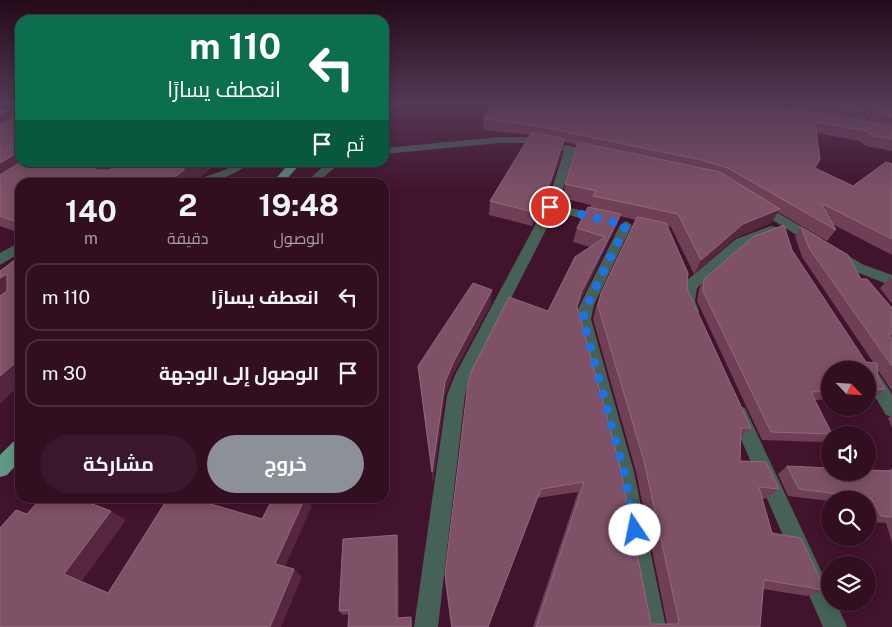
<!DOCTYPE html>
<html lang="ar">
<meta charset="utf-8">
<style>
:root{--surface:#320e21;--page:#3a172a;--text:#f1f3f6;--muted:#a89ca5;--line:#4d2e3f;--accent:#8c9099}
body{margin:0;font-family:"Public Sans",Cairo,sans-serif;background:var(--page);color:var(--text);direction:rtl;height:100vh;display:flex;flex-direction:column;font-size:19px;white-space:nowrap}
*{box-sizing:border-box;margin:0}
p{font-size:16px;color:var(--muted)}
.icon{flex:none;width:28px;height:28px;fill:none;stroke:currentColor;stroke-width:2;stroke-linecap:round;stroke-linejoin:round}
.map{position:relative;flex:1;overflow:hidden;direction:ltr}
.drawer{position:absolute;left:15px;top:178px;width:374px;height:325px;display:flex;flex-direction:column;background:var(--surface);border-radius:15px;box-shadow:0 2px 12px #0003,0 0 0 1px var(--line);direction:rtl}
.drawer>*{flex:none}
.guide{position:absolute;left:15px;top:15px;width:374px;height:152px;border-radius:15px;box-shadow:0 2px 12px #0003,0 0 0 1px var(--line);direction:rtl;background:#0b6e4f;color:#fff;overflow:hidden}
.needle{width:32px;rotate:115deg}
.controls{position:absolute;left:821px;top:361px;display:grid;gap:10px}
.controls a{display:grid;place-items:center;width:55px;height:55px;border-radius:50%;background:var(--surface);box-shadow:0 2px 12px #0003,0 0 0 1px var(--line);font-size:25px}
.pin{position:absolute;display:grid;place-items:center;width:42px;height:42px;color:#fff;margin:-21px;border:2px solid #fff;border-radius:50%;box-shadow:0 1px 5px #0007}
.me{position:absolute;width:55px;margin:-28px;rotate:349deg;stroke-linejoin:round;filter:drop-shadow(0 0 4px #0008)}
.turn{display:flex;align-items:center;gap:18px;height:105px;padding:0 25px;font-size:22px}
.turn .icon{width:65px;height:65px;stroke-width:2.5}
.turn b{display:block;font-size:35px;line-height:42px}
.then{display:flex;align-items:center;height:48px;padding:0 25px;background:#0003;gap:10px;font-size:19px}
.eta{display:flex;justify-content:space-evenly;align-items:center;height:85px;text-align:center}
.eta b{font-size:30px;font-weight:700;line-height:35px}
.cta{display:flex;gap:10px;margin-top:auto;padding:10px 25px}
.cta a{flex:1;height:58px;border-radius:30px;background:var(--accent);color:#fff;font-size:20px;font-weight:700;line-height:58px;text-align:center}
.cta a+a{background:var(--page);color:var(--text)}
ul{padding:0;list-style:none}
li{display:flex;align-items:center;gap:15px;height:68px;margin:0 10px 8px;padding:0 15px;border:2px solid var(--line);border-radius:15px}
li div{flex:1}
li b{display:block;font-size:19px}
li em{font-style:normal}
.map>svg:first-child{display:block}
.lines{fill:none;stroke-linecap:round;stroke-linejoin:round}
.street{fill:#466157;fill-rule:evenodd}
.primary{fill:#609a87;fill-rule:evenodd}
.wall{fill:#6f3f56;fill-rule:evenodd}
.shaded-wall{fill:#56263e}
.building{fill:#7e5166;stroke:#92697c}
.route{stroke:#1a73e8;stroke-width:9;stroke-dasharray:0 16.2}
</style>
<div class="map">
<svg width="892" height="627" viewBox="0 0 892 627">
<rect width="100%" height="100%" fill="#42132c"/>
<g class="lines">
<g class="street">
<path d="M385,104H395L384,114Z"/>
<path d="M850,104H860L871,129L870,131H862Z"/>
<path d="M500,137H526L599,152V156L574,153L558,205L606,216L608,219L602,223L555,212L469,381L465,395L438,627H414L447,395L455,375L548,201L564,151L526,143H500L384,154V148Z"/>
<path d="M237,162H250C236,176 210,185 191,182L227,169Z"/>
<path d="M328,162H341L318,182H306Z"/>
<path d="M759,202L821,238L823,241L821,244H811L755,209L753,206Z"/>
<path d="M626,221L632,225L594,305L591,319L634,472L666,627H642L614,472L575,319L580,305L620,225Z"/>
<path d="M771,226L776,227L777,230L776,233L746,245L697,288L695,301L699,311L697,315H687L681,301L685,282L736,239Z"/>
<path d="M20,242V253L0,265V253Z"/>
<path d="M835,248L864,265L892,275V286L854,271L830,256L828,253L830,250Z"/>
<path d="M868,365L874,367L892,394V417L886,415L868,385V370H861Z"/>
<path d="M739,406L745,408L830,590V602H836L847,627H823L730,414L733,408Z"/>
</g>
<g class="primary">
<path d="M290,162H302L284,182H273Z"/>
<path d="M20,439V461L7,475L0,477V455L13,442Z"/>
</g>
</g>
<g class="wall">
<path d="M598,104H782L781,105L793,109L792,104H859L863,112L857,120L870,122L861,104H892V151L866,146L859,141L816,133L815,168L853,186L892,164V255L832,224L836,230L827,241L778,212L771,223L735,238L694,274L671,227L667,226L687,289L751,428L741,437L740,461L779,489L765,499L762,498L772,533L825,590L807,596L763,589L760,627H533L578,492L537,498L488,627H451L445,581V574L548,311L590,247L573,242L577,228L590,207L591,205L562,198L565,184L577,145L564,142L562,152L548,194L532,226L489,215L490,201L530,135L483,130L484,119L599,106ZM620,216L636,220L601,293L596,306L593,319L636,472L667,624H651L577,307L616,227Z"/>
<path d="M0,110L6,111L11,119L20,162H218L200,177L190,180L191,182H20V233L0,226Z"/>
<path d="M801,227L861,279L892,308V391L877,369L878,377L885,389L874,398H868V370H830V399L815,400L832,434L821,442L762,440L697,301L699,289L704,279L866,362H873L802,257L795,236Z"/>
<path d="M889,278H892V304L880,288Z"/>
<path d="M491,304L453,374L445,394L433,482L418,366Z"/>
<path d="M892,415V428L888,418Z"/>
<path d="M787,466L886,471L892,468V543L886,523L868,522V500H830V501L788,496L778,474Z"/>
<path d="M397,535L398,541L399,618L412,620V627H348L349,614L343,615L339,611Z"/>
</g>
<g class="shaded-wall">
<path d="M6,111L15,124L0,132V114Z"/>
<path d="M564,139L562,152L548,194L532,226L534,212Z"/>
<path d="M20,151V162H34L0,184V163Z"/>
<path d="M101,162H127L104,181L95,170V167Z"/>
<path d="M195,162H218L200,177L190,180L191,182H172L171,180L184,167Z"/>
<path d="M780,209L771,223L735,238L694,274L701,260L743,224Z"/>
<path d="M621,214L616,227L578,304L582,291Z"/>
<path d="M7,274L20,288L0,300V278Z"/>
<path d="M492,290L491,304L453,374L445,394L433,482L432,472L445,382L454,361Z"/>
<path d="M20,359V385L0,404V376Z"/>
<path d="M305,498H306L312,506L283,571L275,564Z"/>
<path d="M111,511L126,520L82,581L125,599L108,593L64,574Z"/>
<path d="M397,535L398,541L399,621L397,618Z"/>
<path d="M294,569L302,577L281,627H270Z"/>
</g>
<g class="building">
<path d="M490,104H576L605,107L604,104H777L793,109L892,126V139L873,136L867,131L815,122L820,159L815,168L853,186L886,162L892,164V239L821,203L836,230L728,168L701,160L537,126L484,119Z"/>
<path d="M820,104H859L863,112Z"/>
<path d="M873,104H892V117L878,114Z"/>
<path d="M0,110L6,111L0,114Z"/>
<path d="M12,113L20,115V151L0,163V125L11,119Z"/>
<path d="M532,132L564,139L551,180L534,212L490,201Z"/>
<path d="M578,142L720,172L780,209L743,224L701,260L678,214L593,196L596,191L565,184Z"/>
<path d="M21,162H101L95,167V170H110L120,162H195L184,167V170L171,180L177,182H20V223L0,216V175Z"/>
<path d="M588,207L621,214L582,291L577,306L619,462L651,624H677L679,622L644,461L598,306L601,293L637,217L666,223L688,273L687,289L751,428H741L740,461L766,462L779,489L759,487L772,533L801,538L825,590L764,580L760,627H536L584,482L541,489L488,627H452L445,574L468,383L472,370L509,297L548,311L575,257L605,237L577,228Z"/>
<path d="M784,225L792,250L866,362L877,363L878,377L885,389L868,390V370H830V391L811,392L832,434L771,432L703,291L704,279L753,237Z"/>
<path d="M801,227L848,255L861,279H867L892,308V334H888L892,339V366L809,248Z"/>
<path d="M20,256V359L0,376V296L7,291V274L0,278V271Z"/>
<path d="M473,283L492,290L454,361L445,382L432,472L418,366Z"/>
<path d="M787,466L830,468V472H868V470L892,471V517L881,516L871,498L799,489Z"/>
<path d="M41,498H76L111,511L64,574L108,593L168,498H190L262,519L273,498H305L275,564L294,569L270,627H0V528L16,510L27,514Z"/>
<path d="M397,535V618L411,617V627H348L349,610L339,611L343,539Z"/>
</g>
<linearGradient id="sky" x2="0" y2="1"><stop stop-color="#240a18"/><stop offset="0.54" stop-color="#543956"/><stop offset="1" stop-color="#543956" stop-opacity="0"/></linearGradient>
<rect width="892" height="192" fill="url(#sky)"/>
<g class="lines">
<path class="route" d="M550,207L626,225L587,305L583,319L624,472L635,530"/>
</g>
</svg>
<div class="controls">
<a><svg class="needle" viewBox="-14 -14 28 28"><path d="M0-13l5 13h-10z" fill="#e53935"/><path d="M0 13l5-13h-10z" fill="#a89ca5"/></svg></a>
<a><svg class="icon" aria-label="sound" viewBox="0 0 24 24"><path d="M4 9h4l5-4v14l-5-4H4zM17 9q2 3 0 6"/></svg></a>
<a><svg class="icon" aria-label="search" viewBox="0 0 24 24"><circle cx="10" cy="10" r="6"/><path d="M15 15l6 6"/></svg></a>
<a><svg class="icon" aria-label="layers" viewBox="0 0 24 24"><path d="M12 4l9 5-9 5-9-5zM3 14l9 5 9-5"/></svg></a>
</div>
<div class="pin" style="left:550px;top:207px;background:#d93025"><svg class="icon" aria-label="arrive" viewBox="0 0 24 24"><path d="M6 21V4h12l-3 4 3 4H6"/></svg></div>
<svg class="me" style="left:635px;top:530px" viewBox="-20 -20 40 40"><circle r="19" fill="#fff"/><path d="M0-13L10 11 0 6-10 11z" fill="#1a73e8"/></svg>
<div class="guide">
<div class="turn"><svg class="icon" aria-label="left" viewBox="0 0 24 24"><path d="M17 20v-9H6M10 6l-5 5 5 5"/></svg><div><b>110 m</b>انعطف يسارًا</div></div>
<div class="then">ثم<svg class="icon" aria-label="arrive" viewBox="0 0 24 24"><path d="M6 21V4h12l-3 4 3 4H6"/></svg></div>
</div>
<section class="drawer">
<div class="eta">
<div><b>19:48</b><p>الوصول</p></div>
<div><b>2</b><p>دقيقة</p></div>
<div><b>140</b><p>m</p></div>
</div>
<ul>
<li><svg class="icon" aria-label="left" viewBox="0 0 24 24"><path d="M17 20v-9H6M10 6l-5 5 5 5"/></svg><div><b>انعطف يسارًا</b></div><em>110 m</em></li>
<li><svg class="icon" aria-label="arrive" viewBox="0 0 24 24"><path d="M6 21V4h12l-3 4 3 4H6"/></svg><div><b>الوصول إلى الوجهة</b></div><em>30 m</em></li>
</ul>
<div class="cta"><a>خروج</a><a>مشاركة</a></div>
</section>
</div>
